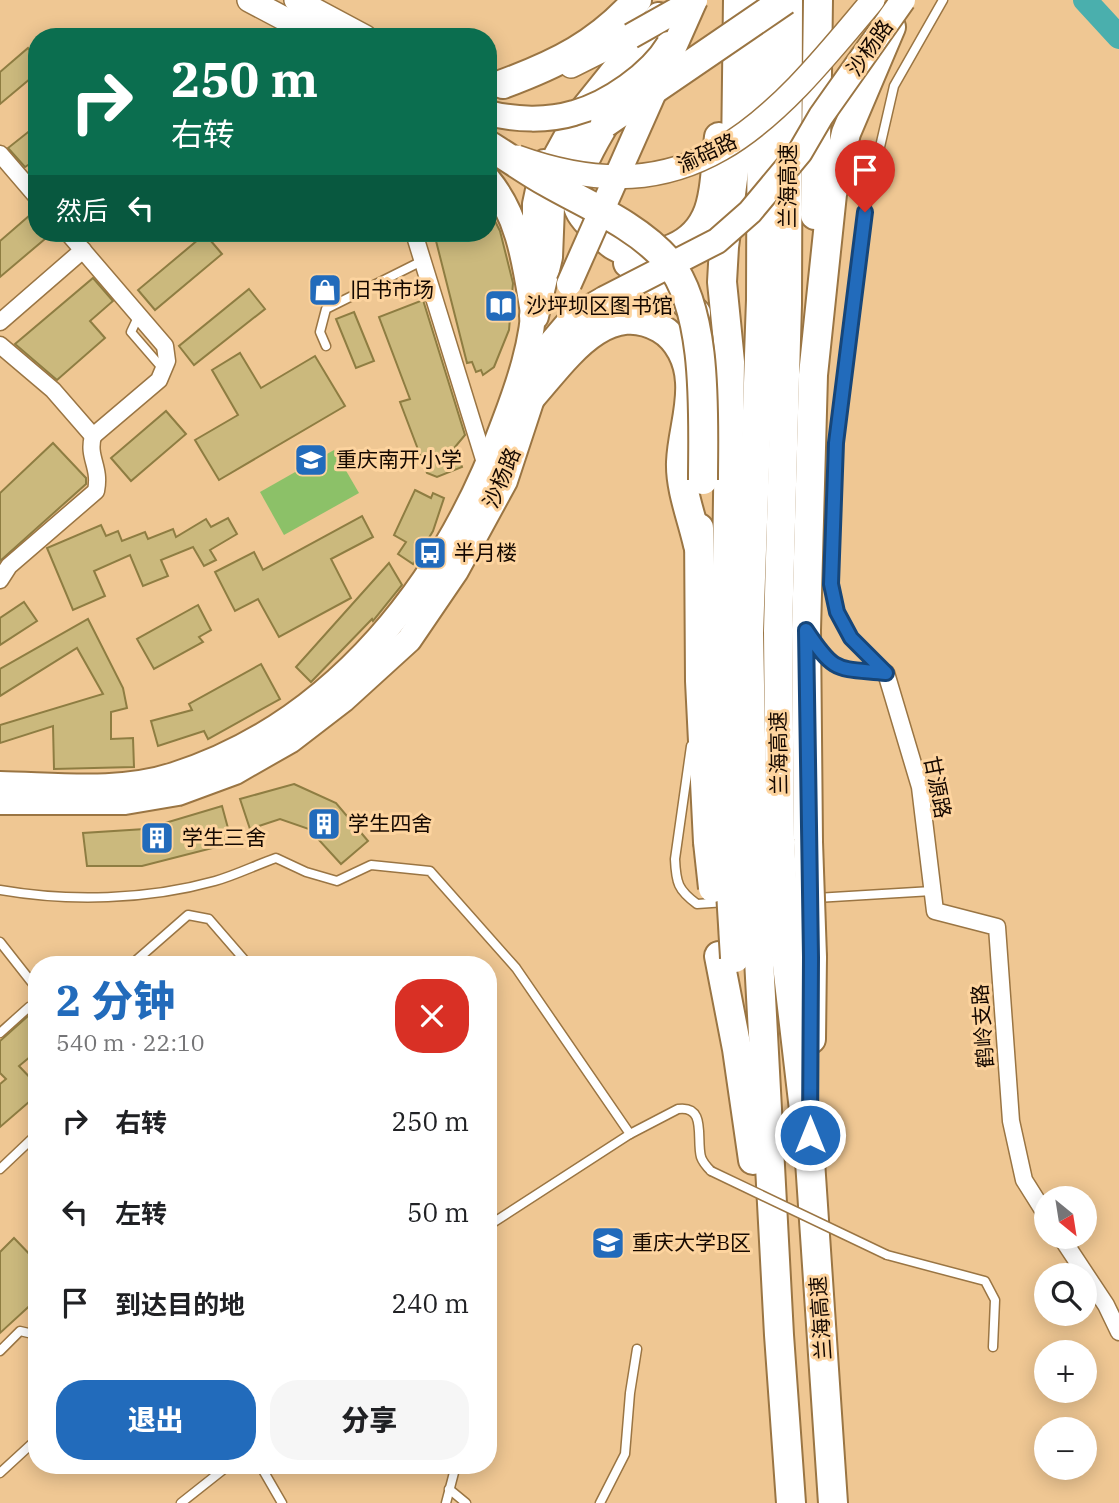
<!DOCTYPE html>
<html lang="zh">
<meta charset="utf-8">
<style>
:root{--surface:#fff;--page:#f6f6f6;--text:#202124;--muted:#757577;--accent:#226bbb}
body{margin:0;font-family:"IBM Plex Serif","Noto Sans SC",serif;background:var(--page);color:var(--text);height:100vh;display:flex;flex-direction:column;font-size:26px;white-space:nowrap}
*{box-sizing:border-box;margin:0}
p{font-size:23px;color:var(--muted)}
.icon{flex:none;width:38px;height:38px;fill:none;stroke:currentColor;stroke-width:2;stroke-linecap:round;stroke-linejoin:round}
.map{position:relative;flex:1;overflow:hidden}
.drawer{position:absolute;left:28px;top:956px;width:469px;height:518px;display:flex;flex-direction:column;background:var(--surface);border-radius:28px;box-shadow:0 4px 18px #0003}
.drawer>*{flex:none}
.guide{position:absolute;left:28px;top:28px;width:469px;height:214px;border-radius:28px;box-shadow:0 4px 18px #0003;background:#0b6e4f;color:#fff;overflow:hidden}
.needle{width:46px;rotate:150deg}
.fabs{position:absolute;left:1034px;top:1186px;display:grid;gap:14px}
.fabs a{display:grid;place-items:center;width:63px;height:63px;border-radius:50%;background:var(--surface);box-shadow:0 4px 18px #0003;font-size:35px}
.pin{position:absolute;display:grid;place-items:center;width:60px;height:60px;color:#fff;margin:-72px -30px;border-radius:50% 50% 50% 0;rotate:-45deg;box-shadow:0 0 7px #0007}
.pin .icon{rotate:45deg}
.me{position:absolute;width:77px;margin:-38px;rotate:0deg;stroke-linejoin:round;filter:drop-shadow(0 0 5px #0008)}
.turn{display:flex;align-items:center;gap:24px;height:147px;padding:0 28px;font-size:32px}
.turn .icon{width:91px;height:91px;stroke-width:2.5}
.turn b{display:block;font-size:49px;line-height:60px}
.then{display:flex;align-items:center;height:66px;padding:0 28px;background:#0003;gap:14px;font-size:26px}
.round{display:grid;place-items:center;flex:none;width:74px;height:74px;border-radius:28px;background:var(--page)}
.headline{display:flex;align-items:center;justify-content:space-between;height:119px;padding:0 28px}
h1{font-size:42px;font-weight:800;line-height:52px;color:var(--accent)}
.primary-button{display:flex;gap:14px;margin-top:auto;padding:14px 28px}
.primary-button a{flex:1;height:80px;border-radius:28px;background:var(--accent);color:#fff;font-size:28px;font-weight:800;line-height:80px;text-align:center}
.primary-button a+a{background:var(--page);color:var(--text)}
ul{padding:0;list-style:none}
li{display:flex;align-items:center;gap:21px;height:91px;padding:0 28px}
li div{flex:1}
li b{display:block;font-size:26px}
li em{font-style:normal}
.map>svg:first-child{display:block}
.green{fill:#8cc168}
.lines{fill:none;stroke-linecap:round;stroke-linejoin:round}
.river{stroke:#4aafad;stroke-width:24}
.building{fill:#cbb97d;stroke:#8e7d42;stroke-width:2}
.lane-casing{stroke:#9a7543;stroke-width:11}
.street-casing{stroke:#9a7543;stroke-width:19}
.secondary-casing{stroke:#9a7543;stroke-width:26}
.primary-casing{stroke:#9a7543;stroke-width:28}
.highway-casing{stroke:#9a7543;stroke-width:32}
.lane{stroke:#fff;stroke-width:8}
.street{stroke:#fff;stroke-width:16}
.secondary{stroke:#fff;stroke-width:23}
.primary{stroke:#fff;stroke-width:24}
.highway{stroke:#fff;stroke-width:28}
.lane-bridge-casing{stroke:#9a7543;stroke-width:11;stroke-linecap:butt}
.secondary-bridge-casing{stroke:#9a7543;stroke-width:26;stroke-linecap:butt}
.primary-bridge-casing{stroke:#9a7543;stroke-width:28;stroke-linecap:butt}
.highway-bridge-casing{stroke:#9a7543;stroke-width:32;stroke-linecap:butt}
.lane-bridge{stroke:#fff;stroke-width:8}
.secondary-bridge{stroke:#fff;stroke-width:23}
.primary-bridge{stroke:#fff;stroke-width:24}
.highway-bridge{stroke:#fff;stroke-width:28}
.route-casing{stroke:#16467a;stroke-width:18}
.route{stroke:#226bbb;stroke-width:12}
.labels{text-anchor:middle;stroke-width:6;stroke-linejoin:round;paint-order:stroke}
.street-label{font-size:21px;fill:#150800;stroke:#fdd49f}
.poi-label{font-size:21px;fill:#150800;stroke:#fdd49f;text-anchor:start}
</style>
<div class="map">
<svg width="1119" height="1503" viewBox="0 0 1119 1503">
<rect width="100%" height="100%" fill="#efc793"/>
<path class="green" d="M334,450L359,493L284,535L260,492Z"/>
<g class="lines">
<path class="river" d="M1085,0L1119,37"/>
</g>
<g class="building">
<path d="M28,48L37,59V73L0,104V72Z"/>
<path d="M37,125V159L25,167L8,148Z"/>
<path d="M488,207L500,231L513,283L509,330L494,367L483,375L481,370L476,372L472,362L467,363L434,233H488Z"/>
<path d="M37,209V233H52L0,277V241Z"/>
<path d="M205,234L222,254L155,310L138,290Z"/>
<path d="M93,278L113,301L90,321L105,338L57,380L15,344Z"/>
<path d="M249,289L265,309L194,365L179,346Z"/>
<path d="M423,300L465,435L455,447L462,467L437,477L427,473L400,402L410,399L379,317Z"/>
<path d="M354,312L374,361L356,368L336,319Z"/>
<path d="M240,353L261,388L315,356L345,406L219,480L195,440L238,415L212,370Z"/>
<path d="M166,411L186,434L131,481L111,458Z"/>
<path d="M53,443L86,478V484L0,561V493Z"/>
<path d="M415,490L431,498L433,493L444,498L433,531L413,564L398,554L406,542L394,535Z"/>
<path d="M362,516L373,537L331,559L351,598L279,637L258,599L235,611L215,572L254,552L263,570Z"/>
<path d="M228,518L237,534L210,550L216,560L204,566L193,547L161,560L168,576L143,586L130,555L94,571L105,596L73,610L47,548L101,525L106,536L118,531L122,541L145,532L148,539L173,529L176,537L206,519L211,527Z"/>
<path d="M389,563L402,585L373,621L372,619L311,682L296,667Z"/>
<path d="M24,602L37,621L0,645V618Z"/>
<path d="M198,605L211,630L199,637L203,642L154,669L137,639Z"/>
<path d="M88,619L123,688L127,708L111,712V739L133,738L134,767L54,769L53,726L0,743V725L103,694L77,648L0,696V669Z"/>
<path d="M261,664L280,699L208,739L204,731L158,746L151,721L192,710L189,704Z"/>
<path d="M294,784L336,803L368,841L341,864L309,829L280,819L250,829L240,799Z"/>
<path d="M222,806L232,843L142,866H87L83,833L145,829Z"/>
<path d="M28,1016L37,1022V1051L19,1066L37,1085V1095L0,1127V1084L6,1079L0,1073V1041Z"/>
<path d="M14,1238L37,1262V1299L0,1333V1252Z"/>
</g>
<g class="lines">
<defs>
<g id="lane">
<path d="M139,315L131,332L163,369"/>
<path d="M326,346L320,332L326,309L422,261"/>
<path d="M816,645C835,674 854,670 886,673"/>
<path d="M886,673L851,638L837,612L831,584L836,443L865,212L894,86L943,0"/>
<path d="M691,746L675,859C676,883 678,890 697,904L726,902"/>
<path d="M0,890C69,902 147,900 215,881C236,875 256,865 276,858L306,872L337,881L371,865L430,871L516,968L630,1134L488,1226"/>
<path d="M816,898L932,891"/>
<path d="M0,942L37,989"/>
<path d="M132,964L188,915L209,919L248,964"/>
<path d="M0,1033L29,1007L37,1016"/>
<path d="M630,1134L678,1109C707,1105 696,1139 701,1157C703,1163 707,1167 711,1171"/>
<path d="M0,1169L37,1134"/>
<path d="M887,1255L985,1281L995,1300L993,1347"/>
<path d="M0,1351L20,1331L37,1335"/>
<path d="M260,1465L282,1503"/>
<path d="M0,1473L37,1439"/>
<path d="M449,1489L466,1503"/>
<path d="M181,1503L229,1465"/>
<path d="M446,1503L456,1465"/>
<path d="M600,1503L625,1454L630,1393L637,1349"/>
</g>
<g id="street">
<path d="M0,154L37,197"/>
<path d="M414,233L486,466"/>
<path d="M0,322L83,250"/>
<path d="M0,345L53,390L93,436L159,380L167,361L165,346L68,233"/>
<path d="M0,580L9,566L96,491C101,466 87,458 93,436"/>
<path d="M886,673L920,787L935,911L997,927L1011,1121L1024,1180L1046,1215"/>
<path d="M1061,1237L1106,1305L1119,1332"/>
</g>
<g id="secondary">
<path d="M249,0L319,37"/>
<path d="M296,0L365,37"/>
<path d="M571,66L631,36"/>
</g>
<g id="primary">
<path d="M488,179C520,218 525,265 533,313"/>
<path d="M535,261V204L544,162"/>
<path d="M0,784C57,785 119,793 174,775C336,723 446,581 503,425C518,386 534,340 534,298"/>
<path d="M0,802H125L178,793L235,772L291,740L343,700L409,640L456,571L505,481L550,344L573,317L604,299"/>
</g>
<g id="highway">
<path d="M503,84C557,64 598,44 637,0"/>
<path d="M605,123C591,147 574,173 577,203C579,214 590,225 599,232C604,237 609,243 615,246C647,265 691,249 706,217C716,197 716,159 719,137"/>
<path d="M815,215L818,0"/>
<path d="M628,263L682,299L696,313"/>
<path d="M534,316L548,257L550,207L558,156L581,114L659,17"/>
<path d="M532,396C564,360 605,297 660,328C679,339 689,361 690,382C692,409 682,435 681,462C680,489 692,518 698,545"/>
<path d="M699,528L700,681L708,842"/>
<path d="M780,840L778,631L787,304L788,0"/>
<path d="M728,842L726,634L730,362L722,282L724,247L736,156L738,0"/>
<path d="M808,842L806,630L813,375L832,194L846,133L891,27"/>
<path d="M753,843L749,633L761,300L762,0"/>
<path d="M719,956L737,1049L753,1160"/>
<path d="M786,956L810,1161L833,1503"/>
<path d="M759,959L779,1335L791,1503"/>
<path d="M811,1039L812,957"/>
</g>
</defs>
<use href="#lane" class="lane-casing"/>
<use href="#street" class="street-casing"/>
<use href="#secondary" class="secondary-casing"/>
<use href="#primary" class="primary-casing"/>
<use href="#highway" class="highway-casing"/>
<use href="#lane" class="lane"/>
<use href="#street" class="street"/>
<use href="#secondary" class="secondary"/>
<use href="#primary" class="primary"/>
<use href="#highway" class="highway"/>
<defs>
<path id="lane-bridge" d="M711,1171L887,1255"/>
<path id="secondary-bridge" d="M517,157C692,220 771,123 873,0"/>
<g id="primary-bridge">
<path d="M631,36L695,0"/>
<path d="M488,113C515,120 548,121 574,113C608,104 651,74 669,44"/>
<path d="M569,284L695,0"/>
<path d="M604,299L717,241L750,212L800,152L821,116L903,0"/>
</g>
<g id="highway-bridge">
<path d="M605,123L785,0"/>
<path d="M488,145C508,157 527,171 547,182C587,205 637,225 668,261C709,311 703,419 703,480"/>
<path d="M780,840L786,956"/>
<path d="M708,842L713,888"/>
<path d="M728,842L735,958"/>
<path d="M808,842L812,957"/>
<path d="M753,843L759,959"/>
</g>
</defs>
<use href="#lane-bridge" class="lane-bridge-casing"/>
<use href="#secondary-bridge" class="secondary-bridge-casing"/>
<use href="#primary-bridge" class="primary-bridge-casing"/>
<use href="#highway-bridge" class="highway-bridge-casing"/>
<use href="#lane-bridge" class="lane-bridge"/>
<use href="#secondary-bridge" class="secondary-bridge"/>
<use href="#primary-bridge" class="primary-bridge"/>
<use href="#highway-bridge" class="highway-bridge"/>
</g>
<g class="lines">
<defs>
<path id="route" d="M810,1135L811,957L806,630C835,674 836,668 886,673L851,638L837,612L831,584L836,443L865,212"/>
</defs>
<use href="#route" class="route-casing"/>
<use href="#route" class="route"/>
</g>
<defs>
<symbol id="shop-square" viewBox="-11 -11 22 22"><rect x="-9" y="-9" width="18" height="18" rx="4" fill="#226bbb" stroke="#fdd49f"/><path d="M-5-2.5h2.3a2.7 3.5 0 0 1 5.4 0H5L5.5 6h-11ZM-1.5-2.5h3a1.5 2.3 0 0 0-3 0Z" fill="#fff"/></symbol>
<symbol id="library-square" viewBox="-11 -11 22 22"><rect x="-9" y="-9" width="18" height="18" rx="4" fill="#226bbb" stroke="#fdd49f"/><path d="M-6-4Q-3-5.5-.7-3.5V5Q-3 3-6 4ZM6-4Q3-5.5 .7-3.5V5Q3 3 6 4Z" fill="#fff"/></symbol>
<symbol id="school-square" viewBox="-11 -11 22 22"><rect x="-9" y="-9" width="18" height="18" rx="4" fill="#226bbb" stroke="#fdd49f"/><path d="M0-5L7-2L0 1L-7-2ZM-4 1L0 2.5L4 1V4Q0 6-4 4Z" fill="#fff"/></symbol>
<symbol id="bus-square" viewBox="-11 -11 22 22"><rect x="-9" y="-9" width="18" height="18" rx="4" fill="#226bbb" stroke="#fdd49f"/><path d="M-5-6H5V4H4V6H2V4H-2V6H-4V4H-5ZM-3.5-4V0h7V-4ZM-3.5 1.2v1.5H-2V1.2ZM2 1.2v1.5H3.5V1.2Z" fill="#fff"/></symbol>
<symbol id="building-square" viewBox="-11 -11 22 22"><rect x="-9" y="-9" width="18" height="18" rx="4" fill="#226bbb" stroke="#fdd49f"/><path d="M-4-6H4V6H1V3H-1V6H-4ZM-2.5-4.3h1.7v1.8h-1.7ZM.8-4.3h1.7v1.8H.8ZM-2.5-1h1.7V.8h-1.7ZM.8-1h1.7V.8H.8Z" fill="#fff"/></symbol>
<symbol id="university-square" viewBox="-11 -11 22 22"><rect x="-9" y="-9" width="18" height="18" rx="4" fill="#226bbb" stroke="#fdd49f"/><path d="M0-5L7-2L0 1L-7-2ZM-4 1L0 2.5L4 1V4Q0 6-4 4Z" fill="#fff"/></symbol>
</defs>
<g fill-rule="evenodd">
<use href="#shop-square" x="306" y="271" width="38" height="38"/>
<use href="#library-square" x="482" y="287" width="38" height="38"/>
<use href="#school-square" x="292" y="441" width="38" height="38"/>
<use href="#bus-square" x="411" y="534" width="38" height="38"/>
<use href="#building-square" x="305" y="805" width="38" height="38"/>
<use href="#building-square" x="138" y="819" width="38" height="38"/>
<use href="#university-square" x="589" y="1224" width="38" height="38"/>
</g>
<g class="labels">
<g class="street-label">
<text transform="translate(870 48) rotate(-55)" y="7">沙杨路</text>
<text transform="translate(707 153) rotate(-25)" y="7">渝碚路</text>
<text transform="translate(788 186) rotate(-90)" y="7">兰海高速</text>
<text transform="translate(502 478) rotate(-67)" y="7">沙杨路</text>
<text transform="translate(779 753) rotate(-91)" y="7">兰海高速</text>
<text transform="translate(937 787) rotate(79)" y="7">甘源路</text>
<text transform="translate(983 1026) rotate(-94)" y="7">鹤岭支路</text>
<text transform="translate(821 1318) rotate(-94)" y="7">兰海高速</text>
</g>
<g class="poi-label">
<text x="350" y="297">旧书市场</text>
<text x="526" y="313">沙坪坝区图书馆</text>
<text x="336" y="467">重庆南开小学</text>
<text x="454" y="560">半月楼</text>
<text x="348" y="831">学生四舍</text>
<text x="182" y="845">学生三舍</text>
<text x="632" y="1250">重庆大学B区</text>
</g>
</g>
</svg>
<div class="fabs">
<a><svg class="needle" viewBox="-14 -14 28 28"><path d="M0-13l5 13h-10z" fill="#e53935"/><path d="M0 13l5-13h-10z" fill="#757577"/></svg></a>
<a><svg class="icon" aria-label="search" viewBox="0 0 24 24"><circle cx="10" cy="10" r="6"/><path d="M15 15l6 6"/></svg></a>
<a>+</a>
<a>−</a>
</div>
<div class="pin" style="left:865px;top:212px;background:#d93025"><svg class="icon" aria-label="arrive" viewBox="0 0 24 24"><path d="M6 21V4h12l-3 4 3 4H6"/></svg></div>
<svg class="me" style="left:810px;top:1135px" viewBox="-20 -20 40 40"><circle r="17" fill="#226bbb" stroke="#fff" stroke-width="3"/><path d="M0-11L8 9 0 5-8 9z" fill="#fff"/></svg>
<div class="guide">
<div class="turn"><svg class="icon" aria-label="right" viewBox="0 0 24 24"><path d="M7 20v-9h11M14 6l5 5-5 5"/></svg><div><b>250 m</b>右转</div></div>
<div class="then">然后<svg class="icon" aria-label="left" viewBox="0 0 24 24"><path d="M17 20v-9H6M10 6l-5 5 5 5"/></svg></div>
</div>
<section class="drawer">
<div class="headline"><div><h1>2 分钟</h1><p>540 m · 22:10</p></div><a class="round" style="background:#d93025;color:#fff"><svg class="icon" aria-label="close" viewBox="0 0 24 24"><path d="M6 6l12 12M18 6L6 18"/></svg></a></div>
<ul>
<li><svg class="icon" aria-label="right" viewBox="0 0 24 24"><path d="M7 20v-9h11M14 6l5 5-5 5"/></svg><div><b>右转</b></div><em>250 m</em></li>
<li><svg class="icon" aria-label="left" viewBox="0 0 24 24"><path d="M17 20v-9H6M10 6l-5 5 5 5"/></svg><div><b>左转</b></div><em>50 m</em></li>
<li><svg class="icon" aria-label="arrive" viewBox="0 0 24 24"><path d="M6 21V4h12l-3 4 3 4H6"/></svg><div><b>到达目的地</b></div><em>240 m</em></li>
</ul>
<div class="primary-button"><a>退出</a><a>分享</a></div>
</section>
</div>
